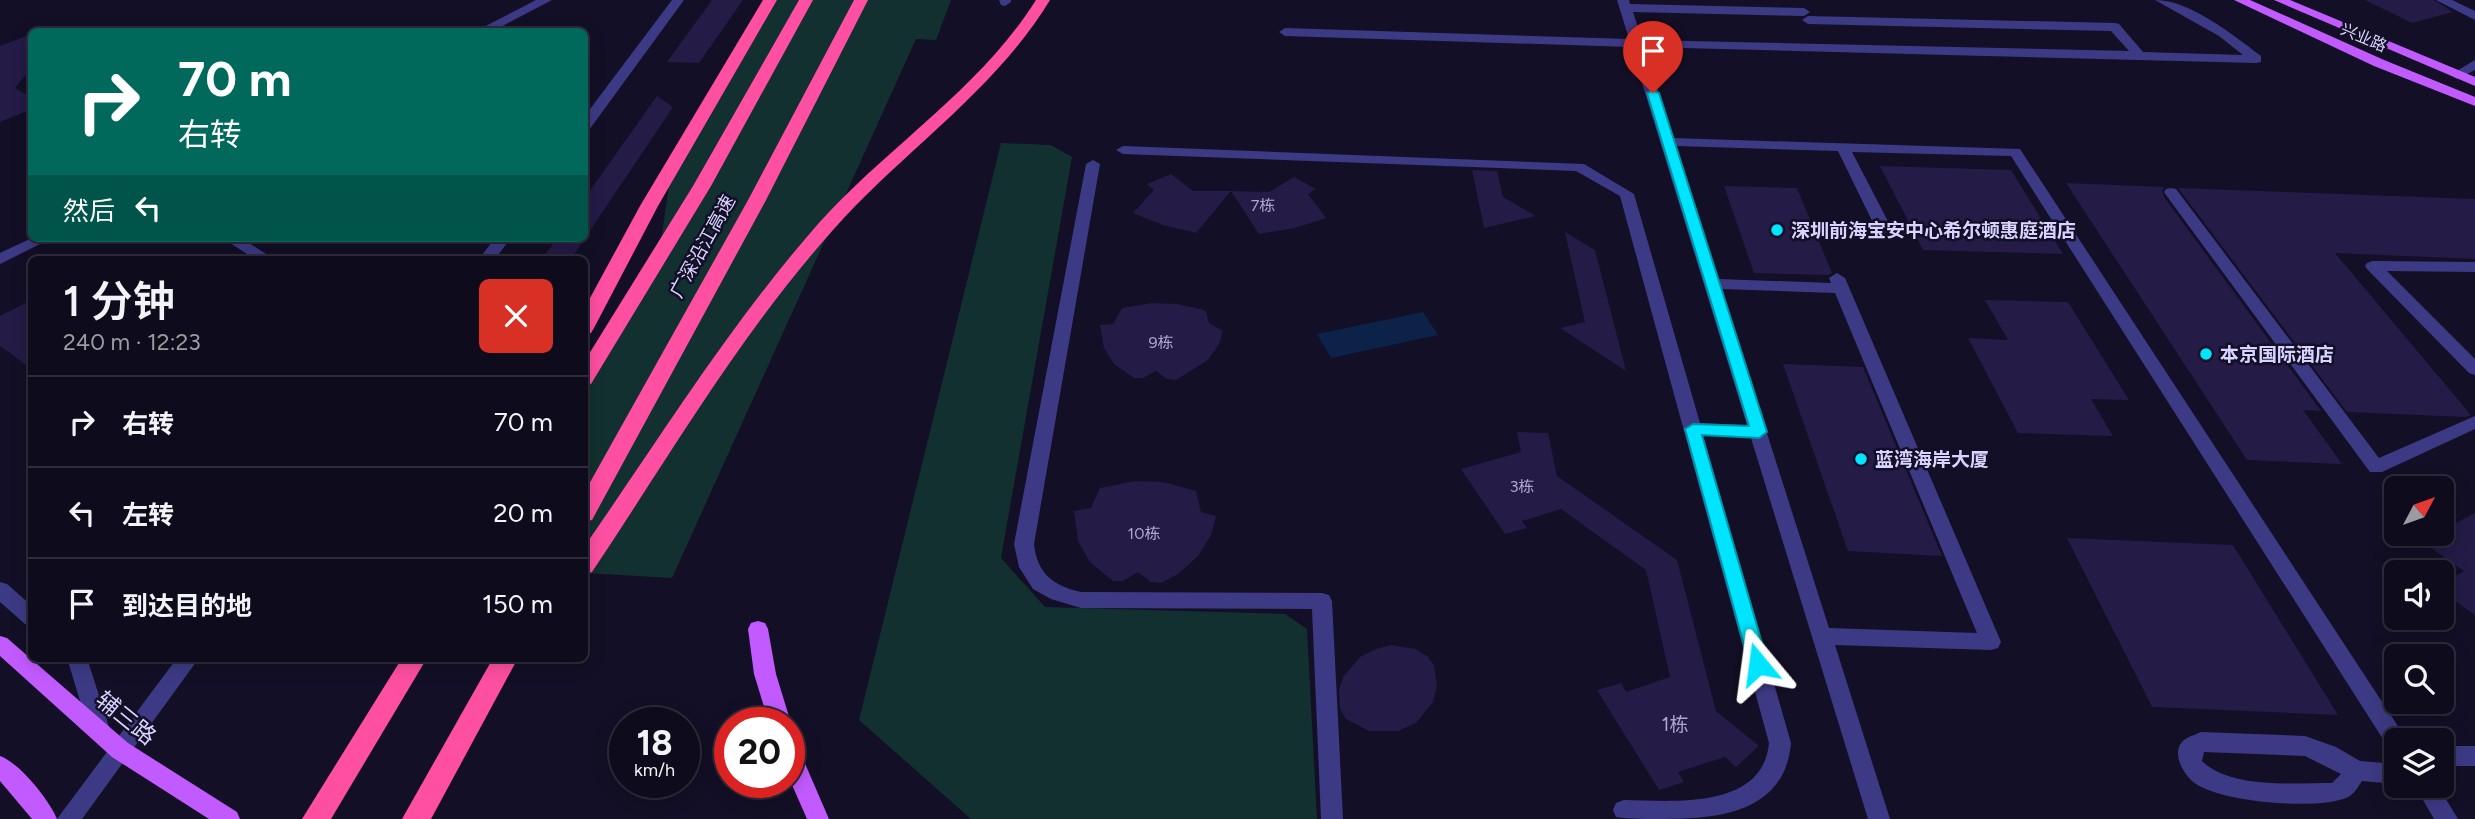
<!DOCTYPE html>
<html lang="zh">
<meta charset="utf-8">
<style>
:root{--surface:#0e0b1c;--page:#171425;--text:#f1f3f6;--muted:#9b9ba3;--line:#2e2b3b}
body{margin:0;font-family:Figtree,"Noto Sans SC",sans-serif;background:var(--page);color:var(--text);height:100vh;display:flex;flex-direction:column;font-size:26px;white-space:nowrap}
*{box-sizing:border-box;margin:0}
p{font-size:23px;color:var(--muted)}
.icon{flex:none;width:38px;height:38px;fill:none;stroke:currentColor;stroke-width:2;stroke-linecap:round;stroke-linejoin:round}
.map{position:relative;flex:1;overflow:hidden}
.details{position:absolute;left:28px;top:256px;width:560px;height:406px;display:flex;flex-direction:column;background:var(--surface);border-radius:10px;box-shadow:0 4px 18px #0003,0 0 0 2px var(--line)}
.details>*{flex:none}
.hud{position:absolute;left:28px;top:28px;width:560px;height:214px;border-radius:10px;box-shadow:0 4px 18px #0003,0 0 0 2px var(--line);background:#00695c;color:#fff;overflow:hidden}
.needle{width:46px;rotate:49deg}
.buttons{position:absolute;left:2384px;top:476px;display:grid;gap:14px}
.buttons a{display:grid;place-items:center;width:70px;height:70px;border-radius:10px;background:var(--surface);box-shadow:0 4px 18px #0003,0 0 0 2px var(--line);font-size:35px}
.speed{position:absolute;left:609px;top:707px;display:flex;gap:14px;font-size:35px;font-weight:700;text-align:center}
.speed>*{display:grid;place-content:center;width:91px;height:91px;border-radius:50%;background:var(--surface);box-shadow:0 4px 18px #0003,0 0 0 2px var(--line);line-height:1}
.speed small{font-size:18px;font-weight:400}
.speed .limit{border:10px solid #d22;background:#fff;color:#111}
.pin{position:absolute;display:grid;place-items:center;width:60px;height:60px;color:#fff;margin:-72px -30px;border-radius:50% 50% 50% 0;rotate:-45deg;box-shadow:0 0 7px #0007}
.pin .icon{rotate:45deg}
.me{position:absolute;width:77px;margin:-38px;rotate:344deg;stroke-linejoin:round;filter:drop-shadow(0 0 5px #0008)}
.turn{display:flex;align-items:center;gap:24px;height:147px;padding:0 35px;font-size:32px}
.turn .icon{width:91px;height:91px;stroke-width:2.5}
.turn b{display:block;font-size:49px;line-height:60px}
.then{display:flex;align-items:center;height:66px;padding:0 35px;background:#0003;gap:14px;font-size:26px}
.round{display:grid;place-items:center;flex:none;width:74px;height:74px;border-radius:10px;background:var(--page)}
.overview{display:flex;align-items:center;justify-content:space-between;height:119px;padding:0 35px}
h1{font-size:42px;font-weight:600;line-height:52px}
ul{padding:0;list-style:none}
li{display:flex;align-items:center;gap:21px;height:91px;padding:0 35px;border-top:2px solid var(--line)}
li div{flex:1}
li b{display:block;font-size:26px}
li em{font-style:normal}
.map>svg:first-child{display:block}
.green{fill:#12302f}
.water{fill:#0c2248}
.building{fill:#241b47}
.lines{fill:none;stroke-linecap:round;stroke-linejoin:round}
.minor{fill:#3d3a85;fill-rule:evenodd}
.major{fill:#c25bff;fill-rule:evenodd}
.highway{fill:#ff4fa3;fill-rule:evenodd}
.route{fill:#00e5ff;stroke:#0095a6;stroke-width:2}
.poi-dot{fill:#00e5ff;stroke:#130f26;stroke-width:2.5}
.labels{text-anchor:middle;stroke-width:5;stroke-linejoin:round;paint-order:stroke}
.far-street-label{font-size:16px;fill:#d9d4ff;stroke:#130f26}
.number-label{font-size:16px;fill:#aca6d1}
.poi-label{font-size:19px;font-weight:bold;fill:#d9d4ff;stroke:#130f26;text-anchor:start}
.street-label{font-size:19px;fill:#d9d4ff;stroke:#130f26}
.near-number-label{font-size:19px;fill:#aca6d1}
.near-street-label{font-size:23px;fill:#d9d4ff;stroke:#130f26}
</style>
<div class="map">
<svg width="2475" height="819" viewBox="0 0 2475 819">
<rect width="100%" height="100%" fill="#130f26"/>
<g class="green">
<path d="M777,0H951L936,40L916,39L672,578L585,573V368L661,240L670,179Z"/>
<path d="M1001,143L1051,145L1072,157L1001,558L1045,607L1285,614L1307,629L1317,819H971L859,720Z"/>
</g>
<path class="water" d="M1423,312L1438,335L1331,358L1317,334Z"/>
<g class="building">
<path d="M712,0H743L699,63L667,62Z"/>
<path d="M2365,0H2434L2453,12L2412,23Z"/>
<path d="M32,34V67L15,88L32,98V109L0,122V46Z"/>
<path d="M657,96L673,107L571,259H542L557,238H584V199Z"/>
<path d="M1880,166L2011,170L2063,254L1923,250Z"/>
<path d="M1472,170L1497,171L1503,197L1536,216L1484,228Z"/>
<path d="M1171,174L1193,191H1231L1196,233L1163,225L1133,213L1154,190L1147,184Z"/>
<path d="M1294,177L1316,189L1308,194L1326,218L1295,228L1259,234L1231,191L1269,192Z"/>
<path d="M2066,183L2164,187L2162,191L2164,197L2321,411L2303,410L2342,464L2247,460Z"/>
<path d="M1724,186L1797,188L1832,273L1828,275L1754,273Z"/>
<path d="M2178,188L2475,199V259L2335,253L2471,415L2466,417L2347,412Z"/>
<path d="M1565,232L1595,250L1626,371L1560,328L1585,322Z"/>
<path d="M32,300V369L0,346V316Z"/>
<path d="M1985,300L2068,302L2129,400L2091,399L2113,436L2018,433L1968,338L2008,340Z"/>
<path d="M1152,303L1177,304L1200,309L1206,311L1209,323L1223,331L1219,344L1208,360L1176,380L1167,379L1156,371L1143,378H1134L1114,364L1104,348L1100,325L1113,324L1122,308Z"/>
<path d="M1783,364L1863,367L1942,556L1848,551Z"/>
<path d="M1517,432L1548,433L1557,476L1677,560L1716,711L1759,746L1736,767L1725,757L1678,772L1684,782L1659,790L1597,690L1621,683L1626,692L1670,677L1646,570L1561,509L1522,521L1527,528L1505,534L1461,469L1521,452Z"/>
<path d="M1135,481L1163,482L1196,491L1201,512L1216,516L1211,535L1198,556L1178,574L1161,583L1151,582L1138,572L1123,581H1113L1090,562L1078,541L1074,511L1091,508L1100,488Z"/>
<path d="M2475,513V615L2441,591V584L2464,571L2421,541L2441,534V531Z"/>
<path d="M2067,538L2233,545L2338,715L2152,707Z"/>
<path d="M1391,645L1415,649L1427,656L1434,665L1437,686L1433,702L1416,723L1398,731H1369L1346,719L1340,708L1339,691L1343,677L1360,657L1376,649Z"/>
</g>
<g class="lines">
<g class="minor">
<path d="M536,0H552L491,32H474Z"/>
<path d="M672,0H684L589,130L584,131V117Z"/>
<path d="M999,0H1011V2L1005,6L1001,5Z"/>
<path d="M1617,0H1629L1630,4L1804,8L1810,12L1804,16L1633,12L1642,40L2129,51L2111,31L1808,24L1802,20L1808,16L2115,23L2119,24L2143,52L2243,55L2219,36L2155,0C2190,0 2233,35 2261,56V62L2256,63L1644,47L1673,138L2020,149L2407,740H2396V749L2388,747L2011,156L1852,152L1892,229L1884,234L1876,229L1838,151L1676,146L1718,279L1831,283L1829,278L1837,273L1845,278L2001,642L1998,648L1991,650L1835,645L1890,819H1868L1751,438L1703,436L1791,743C1785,812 1720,819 1664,819C1649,819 1630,819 1616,817L1613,810L1616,803L1624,800C1673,801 1763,810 1769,743L1620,196L1576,171L1123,154L1116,150L1123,146L1584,164L1634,194L1700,423L1747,425L1631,47L1285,36L1279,32L1285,28L1629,39ZM1721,289L1835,293L1977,633L1829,628Z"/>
<path d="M2436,0H2452L2475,11V20Z"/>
<path d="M2475,60V70L2457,79L2450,75Z"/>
<path d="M1093,160L1100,164L1034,544C1037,573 1053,586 1081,592L1322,593L1329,595L1332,601L1343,819H1321L1312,609L1081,608L1051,599L1033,589L1019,567L1014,544L1086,164Z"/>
<path d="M2171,188L2176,189L2379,458L2475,416V429L2382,472H2370L2166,195L2164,192L2166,189Z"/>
<path d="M32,238H52L0,264V253Z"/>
<path d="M222,238H241L274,259H255Z"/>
<path d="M495,238H511L495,259H479Z"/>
<path d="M2373,261L2475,262V272L2387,271L2475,359V375L2469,373L2367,269L2365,266L2367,263Z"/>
<path d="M0,582L7,584L32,606V626L25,624L0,602Z"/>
<path d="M67,658H87L110,730L107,737L99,739L91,737Z"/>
<path d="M177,658H199L82,819H57Z"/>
<path d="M2201,732L2305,736L2336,747L2360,761L2396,764V784L2362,781C2358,787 2354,794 2348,797C2320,811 2222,802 2196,784C2185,777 2171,754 2182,742C2186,737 2195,735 2201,732ZM2204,752L2305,756L2341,774L2332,783C2295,783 2230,789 2202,761Z"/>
<rect x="2441" y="746" width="34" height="20"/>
<path d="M2415,786H2438L2458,819H2434Z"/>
</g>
<g class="major">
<path d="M2234,0H2250L2384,60L2475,97V106L2374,66Z"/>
<path d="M2274,0H2290L2475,77V86Z"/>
<path d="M758,621L765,623L768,629L776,674L791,723L789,726V723H769L754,674L748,629L751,623Z"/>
<path d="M0,636L7,638L128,743L237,812L240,819H209L112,757L0,656Z"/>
<path d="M789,742L797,745L829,819H807L789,778Z"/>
<path d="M0,756C20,763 49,800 57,819H32L0,781Z"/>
</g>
<g class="highway">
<path d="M763,0H777L658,206L594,328L591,333L584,334V309L640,206Z"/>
<path d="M799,0H813L711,186L591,384L584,386V362L693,186Z"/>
<path d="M854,0H868L765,202L592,520L584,522V493L747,202Z"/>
<path d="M1036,0H1050C995,91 903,151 833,230C740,334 669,457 592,572L584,575V547C660,438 730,324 818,224C887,147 980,89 1036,0Z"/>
<path d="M402,658H427L331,819H302Z"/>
<path d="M493,658H518L431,819H402Z"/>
</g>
</g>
<path class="route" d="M1653,90L1659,93L1767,432L1759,438L1702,435L1768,664L1765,670L1758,672L1752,670L1749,664L1685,429L1693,424L1749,426L1647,93Z"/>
<g class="poi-dot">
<circle cx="1777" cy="230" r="7"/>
<circle cx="2206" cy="354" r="7"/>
<circle cx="1861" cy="459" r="7"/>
</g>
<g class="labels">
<g class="far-street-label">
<text transform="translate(2364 37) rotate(23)" y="6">兴业路</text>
</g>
<g class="number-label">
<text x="1263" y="211">7栋</text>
<text x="1161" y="348">9栋</text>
<text x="1522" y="492">3栋</text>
<text x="1144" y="539">10栋</text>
</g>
<g class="poi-label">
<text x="1791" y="237">深圳前海宝安中心希尔顿惠庭酒店</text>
<text x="2220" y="361">本京国际酒店</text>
<text x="1875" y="466">蓝湾海岸大厦</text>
</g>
<g class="street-label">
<text transform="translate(702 246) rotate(-61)" y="7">广深沿江高速</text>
</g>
<g class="near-number-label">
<text x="1675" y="731">1栋</text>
</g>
<g class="near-street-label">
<text transform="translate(126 718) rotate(39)" y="8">辅三路</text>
</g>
</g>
</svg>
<div class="buttons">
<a><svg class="needle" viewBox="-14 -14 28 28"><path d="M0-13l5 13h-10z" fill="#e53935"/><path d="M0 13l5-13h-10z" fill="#9b9ba3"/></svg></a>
<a><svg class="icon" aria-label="sound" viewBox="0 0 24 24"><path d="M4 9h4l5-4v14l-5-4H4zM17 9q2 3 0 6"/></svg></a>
<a><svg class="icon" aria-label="search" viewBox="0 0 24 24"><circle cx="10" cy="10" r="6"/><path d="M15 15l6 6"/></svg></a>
<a><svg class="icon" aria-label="layers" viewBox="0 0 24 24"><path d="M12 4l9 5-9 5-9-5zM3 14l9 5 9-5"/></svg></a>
</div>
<div class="speed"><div>18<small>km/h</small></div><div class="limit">20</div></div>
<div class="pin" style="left:1653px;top:93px;background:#d93025"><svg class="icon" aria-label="arrive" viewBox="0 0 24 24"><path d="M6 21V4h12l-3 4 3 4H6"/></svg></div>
<svg class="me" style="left:1758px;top:664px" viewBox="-20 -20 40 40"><path d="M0-17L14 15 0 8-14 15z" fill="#00e5ff" stroke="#fff" stroke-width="4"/></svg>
<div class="hud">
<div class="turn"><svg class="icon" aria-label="right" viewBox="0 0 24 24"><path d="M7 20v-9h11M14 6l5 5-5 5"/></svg><div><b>70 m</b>右转</div></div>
<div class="then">然后<svg class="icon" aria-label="left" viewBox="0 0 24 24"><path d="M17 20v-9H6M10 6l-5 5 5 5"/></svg></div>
</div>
<section class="details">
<div class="overview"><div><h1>1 分钟</h1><p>240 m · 12:23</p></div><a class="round" style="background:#d93025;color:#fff"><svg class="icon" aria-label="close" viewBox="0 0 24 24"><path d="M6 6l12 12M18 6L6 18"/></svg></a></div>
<ul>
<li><svg class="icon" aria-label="right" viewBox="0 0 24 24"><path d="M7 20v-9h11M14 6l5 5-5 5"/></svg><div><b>右转</b></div><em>70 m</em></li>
<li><svg class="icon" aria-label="left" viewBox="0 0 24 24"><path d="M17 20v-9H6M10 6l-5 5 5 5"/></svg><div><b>左转</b></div><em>20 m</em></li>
<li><svg class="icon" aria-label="arrive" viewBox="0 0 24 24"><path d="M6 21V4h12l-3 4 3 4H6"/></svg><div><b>到达目的地</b></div><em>150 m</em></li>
</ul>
</section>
</div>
